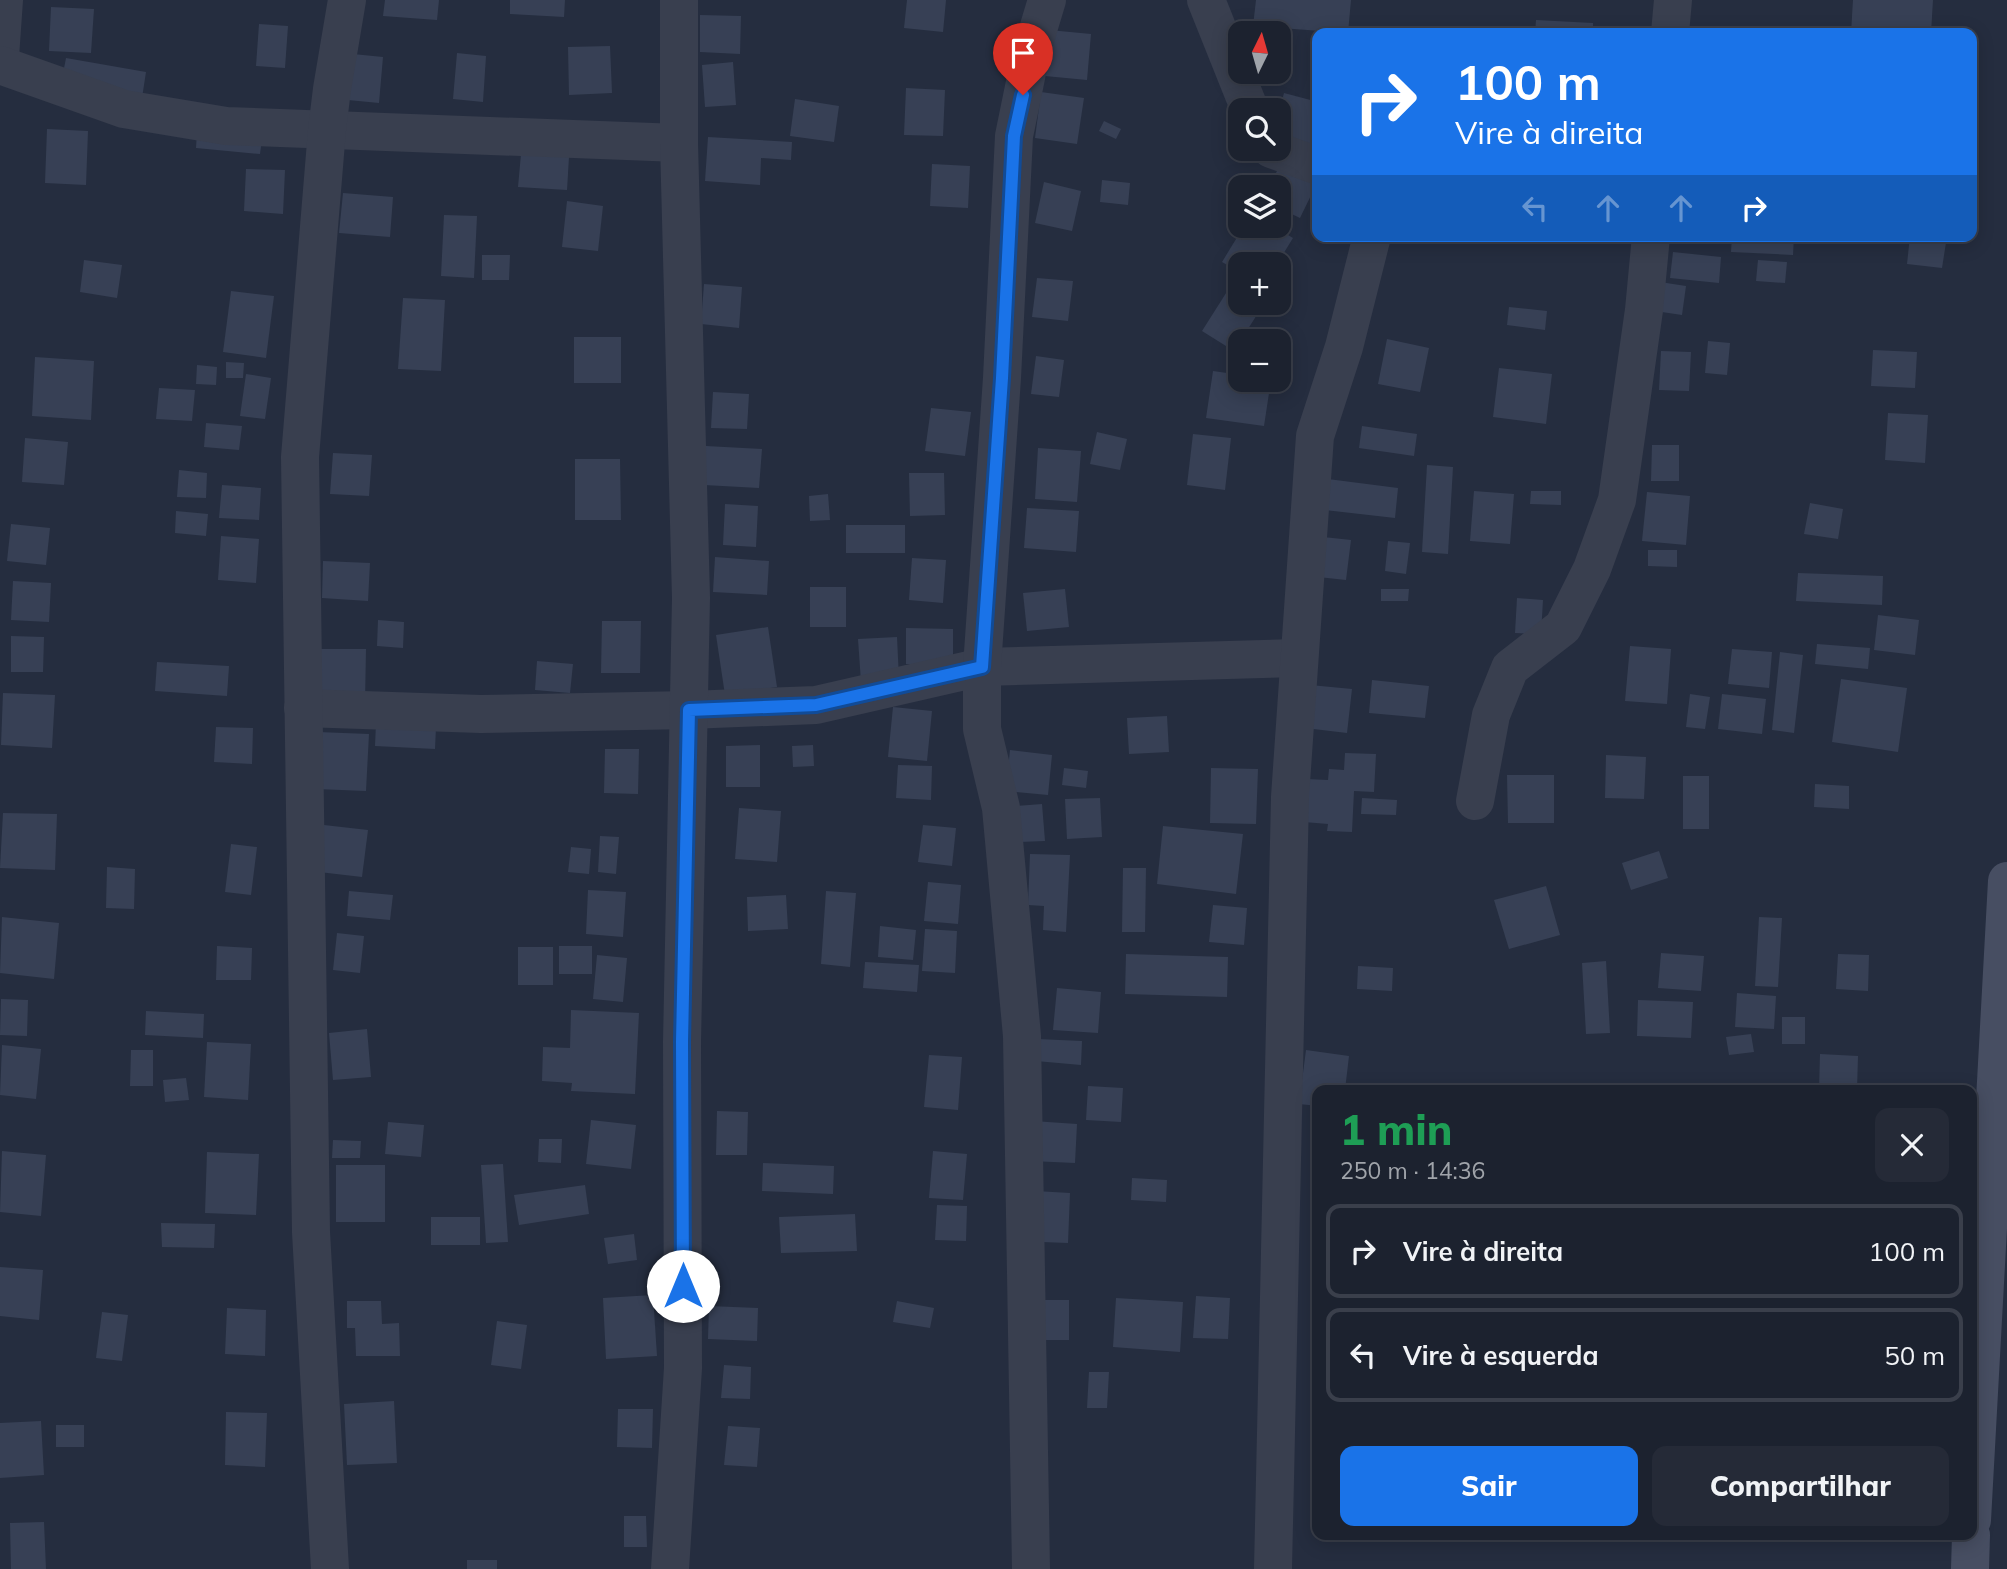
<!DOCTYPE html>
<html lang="pt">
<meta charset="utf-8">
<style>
:root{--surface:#1c222f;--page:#252a37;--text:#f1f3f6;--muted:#a0a4aa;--line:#3a3f4b;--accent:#1a73e8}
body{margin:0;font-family:Mulish,sans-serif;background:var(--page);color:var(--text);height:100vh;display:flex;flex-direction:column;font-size:26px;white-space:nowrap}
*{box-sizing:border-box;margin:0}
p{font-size:23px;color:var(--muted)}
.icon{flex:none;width:38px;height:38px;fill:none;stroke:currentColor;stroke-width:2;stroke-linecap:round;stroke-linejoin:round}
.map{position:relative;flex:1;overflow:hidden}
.drawer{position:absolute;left:1312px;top:1085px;width:665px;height:455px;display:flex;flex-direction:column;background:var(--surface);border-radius:14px;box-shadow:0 4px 18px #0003,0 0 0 2px var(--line)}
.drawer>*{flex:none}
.hud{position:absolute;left:1312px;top:28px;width:665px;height:214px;border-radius:14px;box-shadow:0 4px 18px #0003,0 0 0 2px var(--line);background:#1a73e8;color:#fff;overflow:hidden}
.needle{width:46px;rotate:5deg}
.tools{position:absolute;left:1228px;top:21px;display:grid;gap:14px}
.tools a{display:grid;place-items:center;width:63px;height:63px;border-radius:14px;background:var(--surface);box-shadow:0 4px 18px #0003,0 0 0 2px var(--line);font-size:35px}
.pin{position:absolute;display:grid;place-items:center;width:60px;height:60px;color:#fff;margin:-72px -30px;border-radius:50% 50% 50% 0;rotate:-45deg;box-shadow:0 0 7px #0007}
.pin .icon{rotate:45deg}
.me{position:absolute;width:77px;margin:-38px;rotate:0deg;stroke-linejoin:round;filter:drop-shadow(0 0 5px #0008)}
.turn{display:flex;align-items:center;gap:24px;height:147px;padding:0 28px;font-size:32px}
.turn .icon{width:91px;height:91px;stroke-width:2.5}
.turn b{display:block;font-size:49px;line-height:60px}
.lanes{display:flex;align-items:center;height:66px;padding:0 28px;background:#0003;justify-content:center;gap:35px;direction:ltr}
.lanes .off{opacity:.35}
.round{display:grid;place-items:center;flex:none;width:74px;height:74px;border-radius:14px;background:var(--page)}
.headline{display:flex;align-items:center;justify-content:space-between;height:119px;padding:0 28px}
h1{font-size:42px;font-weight:800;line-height:52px;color:#1e9e55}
.primary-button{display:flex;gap:14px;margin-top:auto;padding:14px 28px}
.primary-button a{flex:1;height:80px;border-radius:14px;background:var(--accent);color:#fff;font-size:28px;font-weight:800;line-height:80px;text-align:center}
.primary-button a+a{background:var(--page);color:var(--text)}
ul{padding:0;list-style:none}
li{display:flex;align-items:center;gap:21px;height:94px;margin:0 14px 10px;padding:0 14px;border:4px solid var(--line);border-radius:14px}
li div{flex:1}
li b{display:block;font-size:26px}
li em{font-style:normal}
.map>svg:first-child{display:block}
.building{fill:#374055}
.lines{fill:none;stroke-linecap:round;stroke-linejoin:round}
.street{stroke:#393f4f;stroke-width:38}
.secondary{stroke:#474e62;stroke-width:38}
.route-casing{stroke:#114b97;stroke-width:18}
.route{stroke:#1a73e8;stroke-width:12}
</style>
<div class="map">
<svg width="2007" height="1569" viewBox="0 0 2007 1569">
<rect width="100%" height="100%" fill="#252d3f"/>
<g class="building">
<path d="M385,0H439L437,20L383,16Z"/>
<path d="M510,0H565L564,17L510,14Z"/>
<path d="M907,0H946L943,32L904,28Z"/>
<path d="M1256,0H1351L1348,33L1253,26Z"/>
<path d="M1853,0H1933L1931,33H1851Z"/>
<path d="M51,7L94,9L91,53L49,51Z"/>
<path d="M700,15L741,16L740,54L700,52Z"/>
<path d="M1536,20L1593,23V33H1535Z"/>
<path d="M259,24L288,26L285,68L256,66Z"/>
<path d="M1049,30L1091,34L1087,80L1045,76Z"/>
<path d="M610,46L612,93L569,95L568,47Z"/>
<path d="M457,53L486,56L483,102L453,99Z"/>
<path d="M353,54L383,57L379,103L348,100Z"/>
<path d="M66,58L146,72L142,98L61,84Z"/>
<path d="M733,62L736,105L705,107L702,65Z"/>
<path d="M906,88L945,90L943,136L904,135Z"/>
<path d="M1041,92L1084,98L1077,144L1035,138Z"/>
<path d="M1284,93L1318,102V146L1279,136V111Z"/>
<path d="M795,99L839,106L834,142L790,136Z"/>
<path d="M1104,121L1121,129L1116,139L1099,131Z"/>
<path d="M47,129L88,131L86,185L45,183Z"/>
<path d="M197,133L262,139L260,154L196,148Z"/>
<path d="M708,137L792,142L791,160L761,158L760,185L705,181Z"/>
<path d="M521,154L569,157L567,190L518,187Z"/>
<path d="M1281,163L1318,181L1300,218L1279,208V187H1269Z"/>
<path d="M932,164L970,166L968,208L930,206Z"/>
<path d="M246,169L285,170L283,214L244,211Z"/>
<path d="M1102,180L1130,183L1128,205L1100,202Z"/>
<path d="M1044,182L1081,191L1072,231L1035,223Z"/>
<path d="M343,193L393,197L390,237L339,233Z"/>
<path d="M567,201L603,206L598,251L562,247Z"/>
<path d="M444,215L477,216L474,278L441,276Z"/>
<path d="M1244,226H1273L1293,238L1277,264H1241V273L1222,262Z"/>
<path d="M1732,236H1794L1793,255L1731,252Z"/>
<path d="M1910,236H1947L1942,268L1907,264Z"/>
<path d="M1673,252L1721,257L1719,283L1670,278Z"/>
<path d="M482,255H510L509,280H482Z"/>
<path d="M84,260L122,265L117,298L80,292Z"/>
<path d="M1758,260L1787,262L1785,283L1756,281Z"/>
<path d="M1037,278L1073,281L1068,321L1032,317Z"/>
<path d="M1660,282L1686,286L1682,315L1655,311Z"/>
<path d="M704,284L742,287L739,328L701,324Z"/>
<path d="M1228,290L1241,298V303H1248L1260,310L1234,351L1202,331Z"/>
<path d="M231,291L274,296L266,358L223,352Z"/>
<path d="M403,298L445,300L441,371L398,369Z"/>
<path d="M1509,307L1547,311L1545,330L1507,325Z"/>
<rect x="574" y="337" width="47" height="46"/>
<path d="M1387,339L1429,348L1420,392L1378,384Z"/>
<path d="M1708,341L1730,343L1727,375L1705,373Z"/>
<path d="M1873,350L1917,352L1915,388L1871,386Z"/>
<path d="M1661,351L1691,352L1689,391L1659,390Z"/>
<path d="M1036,356L1064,360L1059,397L1031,394Z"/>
<path d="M35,357L94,361L91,420L32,416Z"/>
<path d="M226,362L244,363L243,378H226Z"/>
<path d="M197,365L217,367L216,385L196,384Z"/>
<path d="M1499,368L1552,374L1546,424L1493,417Z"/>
<path d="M1213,371L1241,375V380H1271L1264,426L1206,418Z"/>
<path d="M246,374L271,378L265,419L240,416Z"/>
<path d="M159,388L195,390L192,421L156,419Z"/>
<path d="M713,392L749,394L747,429L711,428Z"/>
<path d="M931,408L971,412L965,456L925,451Z"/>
<path d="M1888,413L1928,415L1925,463L1885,460Z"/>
<path d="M206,423L242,426L239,450L204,447Z"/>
<path d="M1362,426L1417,434L1414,456L1359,448Z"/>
<path d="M1097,432L1127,439L1120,470L1090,464Z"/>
<path d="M1193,434L1231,438L1225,490L1187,485Z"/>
<path d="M25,438L68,442L64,485L22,482Z"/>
<path d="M1652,445H1679V481H1651Z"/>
<path d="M706,446L762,449L759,488L704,485Z"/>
<path d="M1038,448L1081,451L1077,502L1035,499Z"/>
<path d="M333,453L372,455L369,496L330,494Z"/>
<path d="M575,459H620L621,520H575Z"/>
<path d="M1427,465L1453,467L1448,554L1422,552Z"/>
<path d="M179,470L207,473L206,498L177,497Z"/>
<path d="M909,473H944L945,515L910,516Z"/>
<path d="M1320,478L1398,488L1395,518L1316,509Z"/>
<path d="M222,485L261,488L259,520L219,518Z"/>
<path d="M1474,491L1514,494L1510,544L1470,541Z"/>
<path d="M1531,491H1561V505L1530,504Z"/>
<path d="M1647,492L1690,496L1686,545L1642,541Z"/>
<path d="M828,494L830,520L810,521L809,496Z"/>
<path d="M1810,503L1843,509L1838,539L1804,534Z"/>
<path d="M725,504L758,506L756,547L723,545Z"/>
<path d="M1027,508L1079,511L1076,552L1024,548Z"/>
<path d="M176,511L208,514L206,536L175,533Z"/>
<path d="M11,524L50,528L46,565L7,561Z"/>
<rect x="846" y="525" width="59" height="28"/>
<path d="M221,536L259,539L256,583L218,580Z"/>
<path d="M1314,536L1351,540L1346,580L1309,576Z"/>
<path d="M1388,541L1410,543L1406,574L1385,571Z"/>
<path d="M1648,550H1677V567L1648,566Z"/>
<path d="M715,557L769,561L767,595L713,592Z"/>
<path d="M912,558L946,560L943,603L909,600Z"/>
<path d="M323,561L370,563L368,601L322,598Z"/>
<path d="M1798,573L1883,576L1882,605L1796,601Z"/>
<path d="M13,581L51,583L49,622L11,620Z"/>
<rect x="810" y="587" width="36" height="40"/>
<path d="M1065,589L1069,627L1027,631L1023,593Z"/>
<path d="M1381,589H1409L1408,601H1381Z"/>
<path d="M1517,598L1543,600L1541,634L1515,633Z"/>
<path d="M1878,615L1919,620L1915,655L1874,650Z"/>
<path d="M378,620L404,622L403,648L377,646Z"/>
<path d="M602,621H641L640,673H601Z"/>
<path d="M768,627L777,687L725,695L716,635Z"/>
<path d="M906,628L953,629V665L906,664Z"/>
<path d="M11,636L44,637L43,672H11Z"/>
<path d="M897,637L899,679L861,682L858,639Z"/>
<path d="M1817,644L1870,648L1868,669L1815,664Z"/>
<path d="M1630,646L1671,649L1667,704L1625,701Z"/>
<path d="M317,649H366L365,702L316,703Z"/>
<path d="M1732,649L1772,652L1769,688L1728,684Z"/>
<path d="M1780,652L1803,655L1794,733L1772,730Z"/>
<path d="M537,661L573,664L570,693L535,690Z"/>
<path d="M157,662L229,666L227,696L155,691Z"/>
<path d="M1841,679L1907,688L1898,752L1832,742Z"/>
<path d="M1372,680L1429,686L1425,718L1369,713Z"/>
<path d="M1310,685L1352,689L1347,733L1305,728Z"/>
<path d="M3,693L55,695L52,748L1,745Z"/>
<path d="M1690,694L1710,697L1705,729L1686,727Z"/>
<path d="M1722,694L1766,699L1762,734L1718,729Z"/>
<path d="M893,707L932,711L927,761L888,757Z"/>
<path d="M1167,716L1169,752L1129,754L1127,718Z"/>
<path d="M376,723L436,727L435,749L375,746Z"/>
<path d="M216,727L253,728L252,764L214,762Z"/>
<path d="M318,732L369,734L366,791L316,789Z"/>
<path d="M760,745V787H726V746Z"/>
<path d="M813,745L814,766L793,767L792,746Z"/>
<path d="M605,749H639L638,794L604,793Z"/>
<path d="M1010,750L1052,755L1048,795L1006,791Z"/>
<path d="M1345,753L1376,754L1374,792L1354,791L1352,832L1327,831L1328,824L1304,822L1306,779L1328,780L1329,769L1344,770Z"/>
<path d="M1606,755L1646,757L1644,799L1605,798Z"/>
<path d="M898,765L932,766L931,800L896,798Z"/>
<path d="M1064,768L1088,771L1086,788L1062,785Z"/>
<path d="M1211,768L1258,769L1256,824L1210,823Z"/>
<path d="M1507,775H1554V823H1508Z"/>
<rect x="1683" y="776" width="26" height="53"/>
<path d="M1815,784L1849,786V809L1814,807Z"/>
<path d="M1100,798L1102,837L1067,839L1065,799Z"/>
<path d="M1362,798L1397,800L1396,815L1361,814Z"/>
<path d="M1042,804L1045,841L1019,842L1016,806Z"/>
<path d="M739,808L781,811L777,862L735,859Z"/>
<path d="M3,813L57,814L55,870L0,868Z"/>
<path d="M324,825L368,830L362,877L319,872Z"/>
<path d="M923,825L956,828L952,866L918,862Z"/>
<path d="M1163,826L1243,834L1236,894L1157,884Z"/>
<path d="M600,836L619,837L616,874L598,872Z"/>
<path d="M231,844L257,847L251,895L225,892Z"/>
<path d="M571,847L591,849L589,874L568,872Z"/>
<path d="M1659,851L1668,878L1631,890L1622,863Z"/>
<path d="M1030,854L1070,855L1066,932L1043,930L1044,906L1028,905Z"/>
<path d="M107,867L135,869L134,909L106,908Z"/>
<path d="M1123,868H1146L1145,932H1122Z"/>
<path d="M928,882L961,885L958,924L924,921Z"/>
<path d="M1546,886L1560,935L1509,949L1494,900Z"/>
<path d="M588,890L626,892L623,937L586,934Z"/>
<path d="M349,891L393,895L390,920L347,916Z"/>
<path d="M826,891L856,893L850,967L821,964Z"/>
<path d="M786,895L788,929L748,931L747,897Z"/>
<path d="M1213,905L1247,908L1244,945L1209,942Z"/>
<path d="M2,917L59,923L54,979L0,973Z"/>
<path d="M1759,917L1782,918L1778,987L1755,986Z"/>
<path d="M880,926L916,930L913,960L878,957Z"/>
<path d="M925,929L957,931L955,973L922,971Z"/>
<path d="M337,933L364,936L360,973L333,970Z"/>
<path d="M217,946L252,948L251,980H216Z"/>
<rect x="559" y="946" width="33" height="28"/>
<rect x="518" y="947" width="35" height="38"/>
<path d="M1661,953L1704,956L1701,991L1658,988Z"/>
<path d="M1126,954L1228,957L1227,997L1125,994Z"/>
<path d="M1838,954L1869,955L1868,991L1836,989Z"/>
<path d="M597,955L627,958L623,1002L593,999Z"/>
<path d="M1606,961L1610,1033L1586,1034L1582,963Z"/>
<path d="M865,962L919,965L917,992L863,988Z"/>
<path d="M1358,966L1393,968L1392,991L1357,989Z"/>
<path d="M1057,988L1101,992L1098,1033L1053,1030Z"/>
<path d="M1737,993L1776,996L1774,1029L1735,1027Z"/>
<path d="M1,999L28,1000L27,1036L0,1035Z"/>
<path d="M1638,1000L1693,1002L1691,1038L1637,1036Z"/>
<path d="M571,1010L639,1013L635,1094L571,1091L572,1083L542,1081L543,1047L570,1048Z"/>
<path d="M146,1011L204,1014L203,1038L145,1035Z"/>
<rect x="1782" y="1017" width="23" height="27"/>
<path d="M367,1029L371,1077L333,1080L329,1033Z"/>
<path d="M1751,1034L1754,1052L1729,1055L1726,1037Z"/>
<path d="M1037,1039L1082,1041L1081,1065L1036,1061Z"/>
<path d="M207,1042L251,1044L248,1100L204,1097Z"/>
<path d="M2,1045L41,1049L36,1099L0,1095Z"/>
<path d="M131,1050H153V1086H130Z"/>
<path d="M1306,1050L1349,1056L1345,1090H1318V1106L1299,1104Z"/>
<path d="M1820,1054L1858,1056L1857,1090H1819Z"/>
<path d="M929,1055L962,1057L958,1110L924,1107Z"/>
<path d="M186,1078L189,1100L165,1102L163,1080Z"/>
<path d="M1088,1086L1123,1088L1121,1122L1086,1120Z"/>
<path d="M717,1111L748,1112L747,1155H716Z"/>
<path d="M591,1120L636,1125L631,1169L586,1164Z"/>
<path d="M1033,1121L1077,1124L1075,1163L1031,1161Z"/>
<path d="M388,1122L424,1125L421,1157L385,1154Z"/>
<path d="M539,1139H562L561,1163L538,1162Z"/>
<path d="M333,1140L361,1141L360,1158H332Z"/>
<path d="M2,1151L46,1155L41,1216L0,1212Z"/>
<path d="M933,1151L967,1154L963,1200L929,1198Z"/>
<path d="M207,1152L259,1154L256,1215L205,1213Z"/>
<path d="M763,1163L834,1166L833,1194L762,1191Z"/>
<path d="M503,1164L508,1242L486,1243L481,1165Z"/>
<rect x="336" y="1165" width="49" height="57"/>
<path d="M1132,1178L1167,1180L1166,1202L1131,1200Z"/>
<path d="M585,1185L589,1214L519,1225L514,1195Z"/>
<path d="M1018,1190L1070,1193L1068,1243L1016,1241Z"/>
<path d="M937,1205L967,1206L966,1241L935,1240Z"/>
<path d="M855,1214L857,1251L781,1253L779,1217Z"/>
<rect x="431" y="1217" width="49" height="28"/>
<path d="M161,1223L215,1224L214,1248L162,1247Z"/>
<path d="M634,1234L637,1260L608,1264L604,1238Z"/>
<path d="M0,1267L43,1270L39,1320L0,1316Z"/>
<rect x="1314" y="1284" width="4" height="42"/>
<path d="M653,1295L657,1356L606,1359L603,1298Z"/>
<path d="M1196,1296L1230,1298L1228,1339L1193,1338Z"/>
<path d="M1116,1298L1183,1302L1180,1352L1113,1347Z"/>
<rect x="1031" y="1300" width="38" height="40"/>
<path d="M347,1301H381L382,1324L399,1323L400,1356H356L355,1328H347Z"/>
<path d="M897,1301L934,1308L930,1328L893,1322Z"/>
<path d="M709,1306L758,1308L757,1341L708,1339Z"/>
<path d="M227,1308L266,1310L265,1356L225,1354Z"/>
<path d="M102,1312L128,1315L122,1361L96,1358Z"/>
<path d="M497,1321L527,1325L521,1369L491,1365Z"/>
<path d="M1314,1357L1318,1358V1402H1312Z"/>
<path d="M724,1365L751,1367L750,1399L721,1398Z"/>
<path d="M1089,1372H1109L1107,1408H1087Z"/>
<path d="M394,1401L397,1463L347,1465L344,1404Z"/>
<path d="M618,1409H653L652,1448L617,1447Z"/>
<path d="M226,1412L267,1413L265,1467L225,1465Z"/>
<path d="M41,1421L44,1475L0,1478V1423Z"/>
<rect x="56" y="1425" width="28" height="22"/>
<path d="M728,1426L760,1428L757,1467L724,1465Z"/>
<path d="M624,1516H646L647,1547H624Z"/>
<path d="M44,1522L46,1569H11L10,1523Z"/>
<rect x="467" y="1560" width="30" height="9"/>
</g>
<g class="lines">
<g class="street">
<path d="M1206,0L1250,110"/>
<path d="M1670,33L1673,0"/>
<path d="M0,57L4,0"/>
<path d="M0,65L124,109L226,126L679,143"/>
<path d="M1271,149L1318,166"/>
<path d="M303,708L481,714L689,710L816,705L982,667L1299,658"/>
<path d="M1475,801L1491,715L1510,668L1563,627L1592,569L1617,500L1644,310L1651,236"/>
<path d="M330,1569L311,1232L300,457L327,130L332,89L347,0"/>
<path d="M670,1569L683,1368L682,1042L691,598L679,143V0"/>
<path d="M1031,1569L1022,1036L1001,808L982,729V667L1002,378L1014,136L1031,53L1047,0"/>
<path d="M1273,1569L1290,797L1315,436L1344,347L1372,236"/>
</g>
<g class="secondary">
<path d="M1972,1520L2007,881"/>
<path d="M1970,1569L1971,1535"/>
</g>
</g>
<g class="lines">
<defs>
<path id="route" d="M683,1286L682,1042L689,710L816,705L982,667L1002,378L1014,136L1023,95"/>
</defs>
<use href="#route" class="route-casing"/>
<use href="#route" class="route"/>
</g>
</svg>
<div class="tools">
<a><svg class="needle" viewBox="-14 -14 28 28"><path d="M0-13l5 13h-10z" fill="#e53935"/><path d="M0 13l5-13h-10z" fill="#a0a4aa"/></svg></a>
<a><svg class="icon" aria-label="search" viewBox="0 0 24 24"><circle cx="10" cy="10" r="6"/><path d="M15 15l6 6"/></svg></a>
<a><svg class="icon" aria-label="layers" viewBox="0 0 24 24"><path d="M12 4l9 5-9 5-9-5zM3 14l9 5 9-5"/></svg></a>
<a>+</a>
<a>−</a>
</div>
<div class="pin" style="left:1023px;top:95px;background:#d93025"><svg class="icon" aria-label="arrive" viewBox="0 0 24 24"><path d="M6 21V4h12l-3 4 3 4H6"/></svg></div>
<svg class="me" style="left:683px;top:1286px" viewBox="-20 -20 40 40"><circle r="19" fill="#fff"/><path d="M0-13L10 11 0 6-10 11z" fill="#1a73e8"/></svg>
<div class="hud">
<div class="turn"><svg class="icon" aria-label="right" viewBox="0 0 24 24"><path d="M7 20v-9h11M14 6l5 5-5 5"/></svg><div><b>100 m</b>Vire à direita</div></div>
<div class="lanes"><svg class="icon off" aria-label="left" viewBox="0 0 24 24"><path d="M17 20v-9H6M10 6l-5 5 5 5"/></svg><svg class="icon off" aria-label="ahead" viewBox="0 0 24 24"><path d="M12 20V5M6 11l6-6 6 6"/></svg><svg class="icon off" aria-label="ahead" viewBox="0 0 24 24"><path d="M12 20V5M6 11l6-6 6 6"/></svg><svg class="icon" aria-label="right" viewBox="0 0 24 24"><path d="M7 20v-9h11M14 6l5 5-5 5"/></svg></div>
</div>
<section class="drawer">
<div class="headline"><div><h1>1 min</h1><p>250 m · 14:36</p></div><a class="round"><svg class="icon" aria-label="close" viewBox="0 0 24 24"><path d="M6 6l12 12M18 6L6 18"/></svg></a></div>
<ul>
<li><svg class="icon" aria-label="right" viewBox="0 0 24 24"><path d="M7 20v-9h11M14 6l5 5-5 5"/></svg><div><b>Vire à direita</b></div><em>100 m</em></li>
<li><svg class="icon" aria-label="left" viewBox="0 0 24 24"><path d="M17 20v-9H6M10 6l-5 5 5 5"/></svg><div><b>Vire à esquerda</b></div><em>50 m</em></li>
</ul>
<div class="primary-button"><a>Sair</a><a>Compartilhar</a></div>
</section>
</div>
